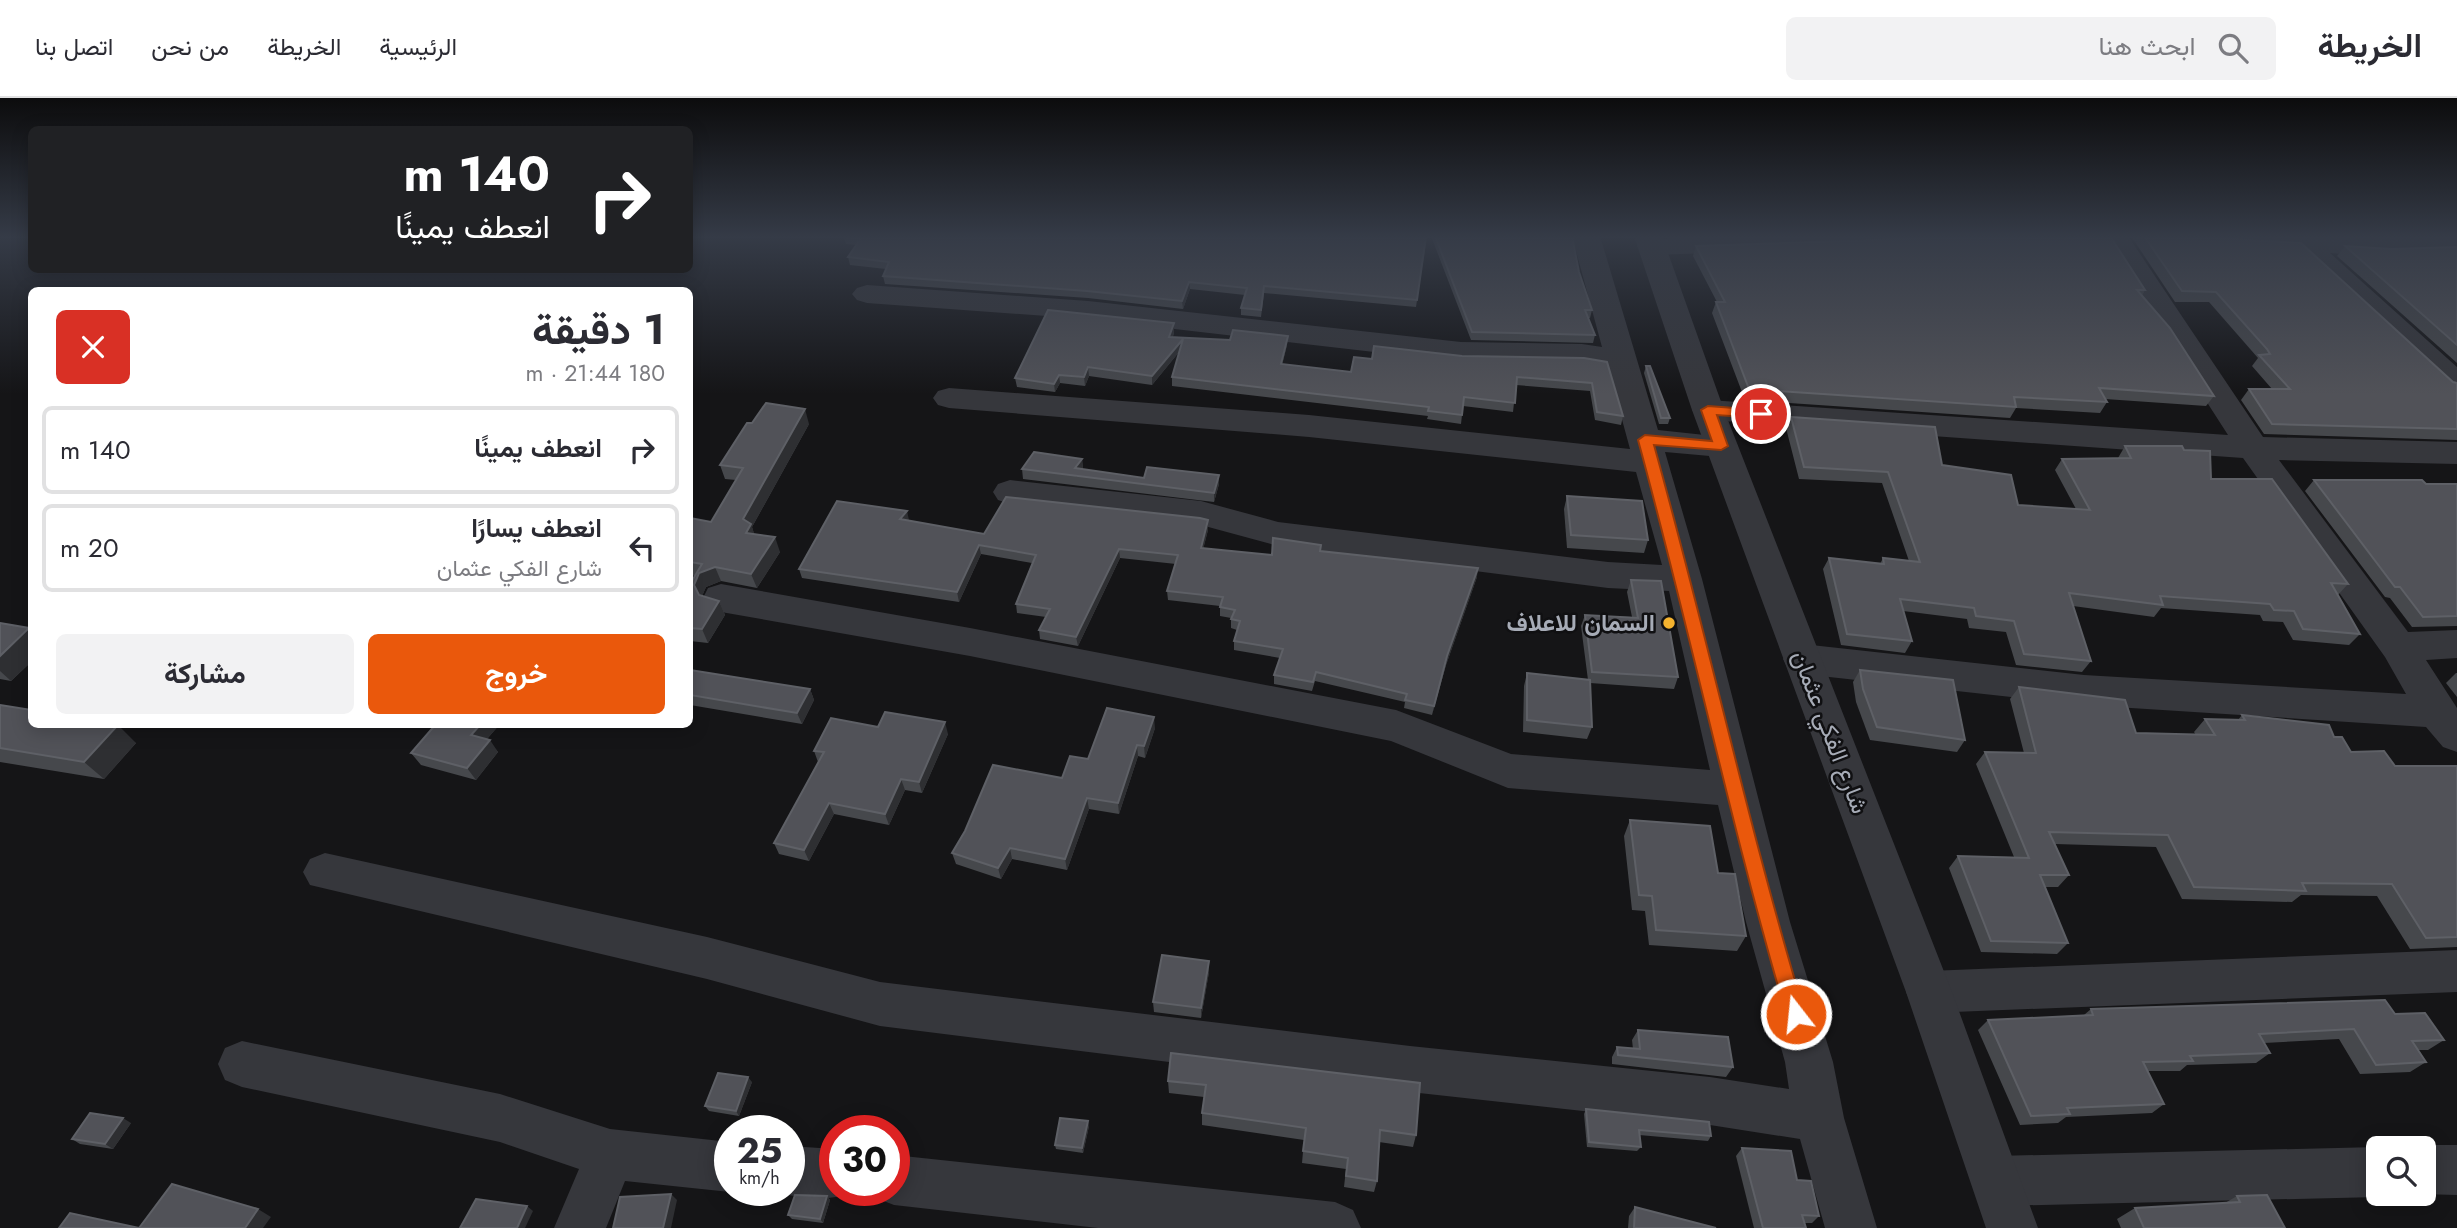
<!DOCTYPE html>
<html lang="ar">
<meta charset="utf-8">
<style>
:root{--surface:#fff;--page:#f2f2f3;--text:#2b2b33;--muted:#7c7c81;--line:#e1e1e2;--accent:#ea580c}
body{margin:0;font-family:Jost,Vazirmatn,sans-serif;background:var(--page);color:var(--text);direction:rtl;height:100vh;display:flex;flex-direction:column;font-size:26px;white-space:nowrap}
*{box-sizing:border-box;margin:0}
p{font-size:23px;color:var(--muted)}
.icon{flex:none;width:38px;height:38px;fill:none;stroke:currentColor;stroke-width:2;stroke-linecap:round;stroke-linejoin:round}
.map{position:relative;flex:1;overflow:hidden;direction:ltr}
.side{position:absolute;left:28px;top:189px;width:665px;height:441px;display:flex;flex-direction:column;background:var(--surface);border-radius:10px;box-shadow:0 4px 18px #0003;direction:rtl}
.side>*{flex:none}
.guide{position:absolute;left:28px;top:28px;width:665px;height:147px;border-radius:10px;box-shadow:0 4px 18px #0003;direction:rtl;background:#202124;color:#fff;overflow:hidden}
.fabs{position:absolute;left:2366px;top:1038px;display:grid;gap:14px}
.fabs a{display:grid;place-items:center;width:70px;height:70px;border-radius:10px;background:var(--surface);box-shadow:0 4px 18px #0003;font-size:35px}
.speed{position:absolute;left:714px;top:1017px;display:flex;gap:14px;font-size:35px;font-weight:700;text-align:center}
.speed>*{display:grid;place-content:center;width:91px;height:91px;border-radius:50%;background:var(--surface);box-shadow:0 4px 18px #0003;line-height:1}
.speed small{font-size:18px;font-weight:400}
.speed .limit{border:10px solid #d22;background:#fff;color:#111}
.pin{position:absolute;display:grid;place-items:center;width:60px;height:60px;color:#fff;margin:-30px;border:4px solid #fff;border-radius:50%;box-shadow:0 2px 7px #0007}
.me{position:absolute;width:77px;margin:-38px;rotate:344deg;stroke-linejoin:round;filter:drop-shadow(0 0 5px #0008)}
.turn{display:flex;align-items:center;gap:24px;height:147px;padding:0 28px;font-size:32px}
.turn .icon{width:91px;height:91px;stroke-width:2.5}
.turn b{display:block;font-size:49px;line-height:60px}
.round{display:grid;place-items:center;flex:none;width:74px;height:74px;border-radius:10px;background:var(--page)}
.head{display:flex;align-items:center;justify-content:space-between;height:119px;padding:0 28px}
h1{font-size:42px;font-weight:700;line-height:52px}
.action{display:flex;gap:14px;margin-top:auto;padding:14px 28px}
.action a{flex:1;height:80px;border-radius:10px;background:var(--accent);color:#fff;font-size:28px;font-weight:700;line-height:80px;text-align:center}
.action a+a{background:var(--page);color:var(--text)}
ul{padding:0;list-style:none}
li{display:flex;align-items:center;gap:21px;height:88px;margin:0 14px 10px;padding:0 14px;border:4px solid var(--line);border-radius:10px}
li div{flex:1}
li b{display:block;font-size:26px}
li em{font-style:normal}
header{display:flex;align-items:center;gap:42px;box-sizing:border-box;height:98px;padding:0 35px;background:var(--surface);border-bottom:2px solid var(--line)}
header strong{font-size:33px}
nav{display:flex;gap:38px;margin-inline-start:auto;font-size:24px}
.search{width:490px;height:63px;background:var(--page);display:flex;align-items:center;gap:18px;box-sizing:border-box;padding:0 24px;border-radius:10px;color:var(--muted);font-size:26px}
.map>svg:first-child{display:block}
.lines{fill:none;stroke-linecap:round;stroke-linejoin:round}
.minor{fill:#36373c;fill-rule:evenodd}
.tertiary{fill:#36373c;fill-rule:evenodd}
.wall{fill:#46484c}
.shaded-wall{fill:#2e2f32}
.building{fill:#515258;stroke:#5e6066;stroke-width:2}
.route{fill:#ea580c;stroke:#983908;stroke-width:2}
.poi-dot{fill:#f5b32f;stroke:#101012;stroke-width:2.5}
.labels{text-anchor:middle;stroke-width:5;stroke-linejoin:round;paint-order:stroke}
.poi-label{font-size:24px;font-weight:bold;fill:#a7acb7;stroke:#101012;text-anchor:end}
.street-label{font-size:24px;fill:#a7acb7;stroke:#101012}
</style>
<header>
<strong>الخريطة</strong>
<div class="search"><svg class="icon" aria-label="search" viewBox="0 0 24 24"><circle cx="10" cy="10" r="6"/><path d="M15 15l6 6"/></svg>ابحث هنا</div>
<nav><a>الرئيسية</a><a>الخريطة</a><a>من نحن</a><a>اتصل بنا</a></nav>
</header>
<div class="map">
<svg width="2457" height="1130" viewBox="0 0 2457 1130">
<rect width="100%" height="100%" fill="#151517"/>
<g class="lines">
<g class="minor">
<path d="M1572,138H1600L1658,332L1733,340L1738,348L1733,356L1721,359L1665,354L1702,481L1790,824L1833,964L1844,1020L1877,1130H1825L1800,1041L1710,1027L1410,994L880,928L707,881L310,787L303,774L310,761L325,755L707,839L880,884L1410,948L1710,979L1789,991L1785,964L1746,824L1718,707L1508,690L1391,643L970,558L721,514L708,510L703,500L708,490L721,486L970,530L1396,612L1511,656L1710,672L1669,493L1608,490L1278,448L1201,427L1010,406L998,402L993,394L998,386L1010,382L1201,403L1278,424L1608,464L1662,467L1636,374L1309,339L949,310L938,307L933,300L938,293L949,290L1309,317L1630,351L1608,270L1582,266L1461,264L1088,221L867,205L857,202L852,196L857,190L867,187L1088,203L1461,244L1582,246L1602,249Z"/>
<path d="M1705,138H1998L1994,144L1984,146L1651,157L1641,154L1637,148L1641,142Z"/>
<path d="M2100,138H2128L2263,339L2457,344V366L2279,362L2408,534L2457,532V560L2426,562L2457,610V654L2443,649L2426,629L2084,607L1802,576L1788,571L1783,561L1788,551L1802,546L2084,577L2406,596L2385,559L2243,360L1708,322L1697,319L1692,312L1697,305L1708,302L2228,337Z"/>
<path d="M2162,138C2260,135 2359,142 2457,138V156L2383,159L2330,155L2457,269V296L2446,293L2295,153L2176,146L2166,144Z"/>
<path d="M2457,852V894L1929,915L1913,909L1906,894L1913,879L1929,873Z"/>
<path d="M242,943L500,996L610,1031L730,1044V1092H736L730,1094L625,1083L606,1130H554L579,1071L500,1044L242,989L225,982L218,966L225,950Z"/>
<path d="M2424,1047H2457V1097L2420,1096H2424V1050H2416Z"/>
<path d="M789,1048L835,1051V1092H854L853,1094C828,1104 799,1102 774,1092H789Z"/>
<path d="M2378,1049L2381,1050H2378V1096H2387L2378,1099L1996,1108L1978,1101L1971,1083L1978,1065L1996,1058Z"/>
<path d="M894,1057L1335,1104L1353,1112L1361,1130H1098L894,1107L876,1100L873,1092H894Z"/>
</g>
<path class="tertiary" d="M1634,138H1662L1724,312L1952,894L2038,1130H1986L1906,894L1692,312Z"/>
</g>
<g class="wall">
<path d="M1427,138L1416,209L1264,195L1261,219L1241,217V210L1245,197L1190,191L1183,211L1088,200L885,186L883,178L886,171L850,167L848,159L856,147L846,146L844,139L1170,140Z"/>
<path d="M1431,138H1572L1579,174L1592,212L1590,220H1588L1595,237L1593,245L1471,242Z"/>
<path d="M2131,138H2180L2457,286V342L2264,336L2241,302L2249,291H2272L2252,268L2258,260L2209,204H2175Z"/>
<path d="M1696,148L2145,192L2142,198L2214,298L2206,308L2105,301L2107,304L2100,315L2016,310L2010,320L1745,302L1712,215L1716,204H1717L1693,158Z"/>
<path d="M2345,148L2391,151L2457,149V265L2337,158Z"/>
<path d="M1174,234L1173,239L1287,247L1282,267L1351,274L1372,261L1462,258L1584,260L1623,318L1621,327L1595,322L1590,293L1516,287L1513,314L1463,308L1461,326L1427,321L1428,318L1172,288V279L1179,254L1152,287L1089,278L1085,288L1060,285L1055,294L1017,289L1015,280Z"/>
<path d="M1646,268L1670,320L1668,326H1659L1644,275Z"/>
<path d="M1791,319L1942,367L2018,407L2076,411L2055,372L2062,361L2118,360L2125,348L2211,381L2348,486L2338,497L2360,536L2349,547L2293,542L2283,524L2263,523L2260,517L2161,510L2154,519L2073,508L2091,563L2082,574L2016,567L2006,534L1969,530L1967,521L1903,513L1912,543L1905,555L1841,547L1823,471L1829,460L1880,466L1883,460L1909,463L1882,385L1799,381L1786,330Z"/>
<path d="M809,326L752,429L754,436L780,454L757,490L721,483L706,489L702,498L719,503L725,517L708,545L690,543V486L695,478L690,477V420L711,424L736,382L725,381L720,367Z"/>
<path d="M1082,361L1083,371L1144,380L1219,386L1214,404L1023,381L1022,371Z"/>
<path d="M2314,382L2457,386V528L2412,529L2390,500L2385,499L2305,393Z"/>
<path d="M1567,398L1648,442L1644,455L1567,450L1564,411Z"/>
<path d="M1208,422V432L1203,451L1272,457L1320,453L1477,479L1446,567L1432,617L1404,610L1405,604L1315,583L1312,593L1274,586V577L1280,560L1234,552V543L1237,532L1231,530V520L1220,518V508L1168,502L1167,493L1176,466L1120,460L1078,548L1040,541L1039,532L1046,519L1017,515L1016,506L1032,465L981,456L959,504L802,480L799,471L909,423L984,436Z"/>
<path d="M1631,482L1678,579L1674,591L1590,585L1592,629L1587,641L1523,634L1524,588L1527,575L1588,582L1581,528L1585,517L1632,519L1627,494Z"/>
<path d="M0,525L29,530L32,533V563L11,583L0,581Z"/>
<path d="M690,572L810,591L814,602L802,626L690,607Z"/>
<path d="M1860,572L1965,642L1957,654L1870,642L1856,604L1853,584Z"/>
<path d="M2456,575H2457V599L2446,585Z"/>
<path d="M2019,589L2136,635L2196,637L2194,634L2205,621L2238,622L2242,617L2334,639L2351,654L2395,668H2457V849L2410,851L2377,798L2301,797L2292,804L2182,801L2156,749L2055,746L2069,777L2058,789H2045L2068,845L2057,856L1981,854L1949,770L1958,758L2014,759L1976,666L1985,654L2024,655L2010,601Z"/>
<path d="M0,607L136,645L104,681L0,664Z"/>
<path d="M500,626L487,641L498,654L476,682L421,667L411,655Z"/>
<path d="M878,629L948,636L922,695L905,692L889,727L834,716L809,763L779,756L774,745L818,664L814,653Z"/>
<path d="M1155,630L1145,660L1138,658L1119,716L1089,711L1067,772L1012,761L1001,781L956,766L952,755L1088,661Z"/>
<path d="M1630,722L1718,775L1746,838L1737,853L1649,847L1645,813L1632,812L1624,738Z"/>
<path d="M1209,874L1201,920L1154,914L1153,904Z"/>
<path d="M2091,911L2395,916L2444,942L2428,952H2418L2426,964L2410,974L2360,976L2339,941L2264,945L2270,955L2256,965L2187,967L2180,973H2148L2164,1006L2152,1015L2066,1019L2058,1025L2020,1027L1978,932L1988,922L2084,917Z"/>
<path d="M1638,932L1733,969L1726,979L1612,966V959L1617,949L1633,951L1632,942Z"/>
<path d="M1171,955L1416,1037L1413,1049L1379,1044L1377,1083L1374,1094L1344,1089L1346,1071L1302,1065L1304,1042L1202,1027V1015L1204,999L1169,995L1168,983Z"/>
<path d="M752,984L739,1018L709,1013L705,1008Z"/>
<path d="M1586,1011L1711,1038L1708,1043L1639,1037L1641,1049L1637,1053L1587,1049L1584,1016Z"/>
<path d="M131,1025L113,1051L80,1046L72,1041Z"/>
<path d="M1089,1028L1083,1055L1056,1051L1055,1047Z"/>
<path d="M1742,1050L1797,1082L1819,1118L1812,1125H1805L1806,1130H1754L1736,1058Z"/>
<path d="M827,1098L830,1102L823,1125L792,1121L788,1117Z"/>
<path d="M2237,1098L2285,1130H2121L2117,1121L2135,1110L2225,1105Z"/>
<path d="M1635,1109L1716,1130H1628L1629,1118Z"/>
</g>
<g class="shaded-wall">
<path d="M1189,184L1190,191L1183,211L1182,203Z"/>
<path d="M1174,225V234L1170,247L1169,239Z"/>
<path d="M1288,238L1287,247L1280,275L1281,266Z"/>
<path d="M1183,241V249L1152,287V278Z"/>
<path d="M1088,269L1089,278L1085,288L1084,279Z"/>
<path d="M1059,277L1060,285L1055,294L1054,286Z"/>
<path d="M805,311L809,326L752,429L756,441L746,435L743,421Z"/>
<path d="M1082,361L1083,371L1076,379L1075,370Z"/>
<path d="M1219,377V386L1214,404V395Z"/>
<path d="M907,413L909,422L900,421Z"/>
<path d="M1208,422V432L1201,460V450Z"/>
<path d="M775,439L780,454L757,490L751,476Z"/>
<path d="M979,447L981,456L959,504L957,494Z"/>
<path d="M1119,451L1120,460L1078,548L1076,539Z"/>
<path d="M715,469L721,483L706,489L701,501L694,487L699,475Z"/>
<path d="M1478,470L1477,479L1446,567L1432,617L1447,558Z"/>
<path d="M719,503L725,517L708,545L702,531Z"/>
<path d="M29,530L32,533V563L11,583L0,573V558Z"/>
<path d="M810,591L814,602L802,626L797,615Z"/>
<path d="M1154,619L1155,630L1145,660L1144,648Z"/>
<path d="M945,624L948,636L922,695L919,684Z"/>
<path d="M481,626H500L480,649L471,637Z"/>
<path d="M118,627L136,645L104,681L84,664Z"/>
<path d="M490,642L498,654L476,682L467,670Z"/>
<path d="M1137,647L1138,658L1119,716L1118,705Z"/>
<path d="M901,681L905,692L889,727L885,716Z"/>
<path d="M1087,700L1089,711L1067,772L1065,761Z"/>
<path d="M829,705L834,716L809,763L804,752Z"/>
<path d="M1010,750L1012,761L1001,781L998,770Z"/>
<path d="M1209,863V874L1201,920V910Z"/>
<path d="M748,979L752,984L739,1018L736,1013Z"/>
<path d="M123,1020L131,1025L113,1051L105,1046Z"/>
<path d="M1088,1023L1089,1028L1083,1055L1082,1050Z"/>
<path d="M671,1096L677,1102L671,1130H663Z"/>
<path d="M827,1098L830,1102L823,1125L820,1121Z"/>
<path d="M527,1108L533,1113L525,1130H517Z"/>
<path d="M258,1111L271,1119L263,1130H245Z"/>
</g>
<g class="building">
<path d="M845,138H1138L1170,140L1171,138H1426L1417,202L1264,188L1261,212L1241,210L1247,190L1189,184L1182,203L1087,193L883,178L889,164L848,159L861,140L844,139Z"/>
<path d="M1435,138H1572L1579,174L1592,212H1585L1595,237L1472,234Z"/>
<path d="M1989,138H2110L2145,192H2137L2170,230L2214,298L2099,290L2107,304L2014,299L2016,309L1749,291L1716,204H1725L1696,148Z"/>
<path d="M2144,138H2180L2301,145L2453,284L2457,285V331L2272,326L2249,291H2290L2259,257L2270,256L2267,251L2216,194L2182,193Z"/>
<path d="M2345,148L2391,151L2457,149V247Z"/>
<path d="M1048,212L1174,225L1169,239L1230,242L1233,232L1288,238L1281,266L1351,274L1354,259L1372,261L1374,248L1462,258L1584,260L1607,264L1623,318L1597,314L1592,285L1517,279L1515,305L1464,299L1462,317L1428,313L1429,309L1172,279L1183,241L1152,278L1088,269L1084,279L1059,277L1054,286L1015,280Z"/>
<path d="M1646,268H1650L1670,320H1661Z"/>
<path d="M766,305L805,311L743,421L751,426L746,435L775,439L751,476L715,469L699,475L694,487L699,497L719,503L702,531L690,530V486L702,466L690,464V420L711,424L743,370L720,367L747,325H752Z"/>
<path d="M1791,319L1935,329L1942,367L2011,377L2018,407L2090,412L2062,361L2131,360L2125,348H2182L2184,352L2210,353L2211,381H2272L2348,486L2331,485L2360,536L2303,531L2294,513L2274,512L2270,506L2160,498L2163,507L2069,495L2091,563L2024,556L2014,523L1976,518L1974,510L1900,501L1912,543L1847,536L1829,460L1884,466L1883,460L1920,464L1888,374L1804,369Z"/>
<path d="M1034,354L1082,361L1075,370L1144,380L1147,369L1219,377L1214,395L1022,371Z"/>
<path d="M2314,382H2422L2426,386H2457V518L2423,519L2400,489H2395Z"/>
<path d="M1567,398L1642,403L1648,442L1571,437Z"/>
<path d="M1006,399L1200,420L1208,422L1201,450L1272,457L1273,440L1321,447L1320,453L1478,470L1447,558L1434,608L1405,602L1407,596L1316,574L1313,584L1274,577L1283,551L1234,543L1240,523L1231,521L1235,512L1220,509L1223,499L1167,493L1178,457L1119,451L1076,539L1039,532L1050,511L1016,506L1036,457L979,447L957,494L799,471L837,403L907,413L900,421L984,436Z"/>
<path d="M1631,482L1661,483L1678,579L1592,574L1585,517L1638,520Z"/>
<path d="M0,525L29,530L0,558Z"/>
<path d="M690,572L810,591L797,615L690,597Z"/>
<path d="M1860,572L1953,582L1965,642L1877,629L1863,591Z"/>
<path d="M1527,575L1590,582L1592,629L1527,622Z"/>
<path d="M2019,589L2125,602L2136,635L2215,637L2205,621L2245,622L2242,617L2329,627L2334,639H2342L2351,654L2384,653L2395,668H2457V839L2426,840L2392,786L2302,785L2306,793L2194,789L2168,737L2049,734L2069,777H2040L2068,845L1991,843L1958,758L2029,760L1985,654L2036,655Z"/>
<path d="M0,607L32,612V626L118,627L84,664L0,650Z"/>
<path d="M1107,610L1154,619L1144,648L1137,647L1118,705L1087,700L1065,761L1010,750L998,770L952,755L965,733L993,667L1062,680L1070,658L1088,661Z"/>
<path d="M885,614L945,624L919,684L901,681L885,716L829,705L804,752L774,745L824,654L814,653L831,620L878,629Z"/>
<path d="M436,626H481L471,637L490,642L467,670L411,655Z"/>
<path d="M1630,722L1710,728L1718,775L1735,776L1746,838L1656,832L1652,798L1639,797Z"/>
<path d="M1162,857L1209,863L1201,910L1153,904Z"/>
<path d="M2385,902L2395,916L2425,915L2444,942L2412,943L2426,964L2376,967L2354,931L2259,936L2270,955L2190,958L2193,963L2143,964L2164,1006L2067,1010L2070,1016L2031,1018L1988,922L2093,917L2091,911Z"/>
<path d="M1638,932L1728,939L1733,969L1618,957L1617,949L1640,951Z"/>
<path d="M1171,955L1420,985L1416,1037L1380,1032L1377,1083L1346,1078L1348,1060L1303,1053L1306,1030L1202,1015L1206,987L1168,983Z"/>
<path d="M718,975L748,979L736,1013L705,1008Z"/>
<path d="M1586,1011L1709,1024L1711,1038L1639,1032L1641,1049L1589,1044Z"/>
<path d="M90,1015L123,1020L105,1046L72,1041Z"/>
<path d="M1060,1020L1088,1023L1082,1050L1055,1047Z"/>
<path d="M1742,1050L1791,1053L1797,1082L1811,1083L1819,1118L1802,1117L1806,1130H1763Z"/>
<path d="M172,1086L258,1111L245,1130H59L70,1115L139,1130Z"/>
<path d="M671,1096L663,1130H613L620,1099Z"/>
<path d="M795,1097L827,1098L820,1121L788,1117Z"/>
<path d="M2267,1097L2285,1130H2144L2135,1110L2240,1104L2237,1098Z"/>
<path d="M476,1101L527,1108L517,1130H460Z"/>
<path d="M1635,1109L1716,1130H1634Z"/>
</g>
<linearGradient id="sky" x2="0" y2="1"><stop stop-color="#0c0c0d"/><stop offset="0.47" stop-color="#353b47"/><stop offset="1" stop-color="#353b47" stop-opacity="0"/></linearGradient>
<rect width="2457" height="296" fill="url(#sky)"/>
<path class="route" d="M1708,308L1761,312L1768,316L1761,320L1717,317L1728,348L1721,352L1654,347C1707,536 1748,728 1805,916L1802,922L1796,925L1789,922L1786,916C1730,726 1690,532 1638,342L1645,337L1712,343L1701,312Z"/>
<circle class="poi-dot" cx="1669" cy="525" r="7"/>
<g class="labels">
<g class="poi-label">
<text x="1655" y="533">السمان للاعلاف</text>
</g>
<g class="street-label">
<text transform="translate(1830 634) rotate(69)" y="8">شارع الفكي عثمان</text>
</g>
</g>
</svg>
<div class="fabs">
<a><svg class="icon" aria-label="search" viewBox="0 0 24 24"><circle cx="10" cy="10" r="6"/><path d="M15 15l6 6"/></svg></a>
</div>
<div class="speed"><div>25<small>km/h</small></div><div class="limit">30</div></div>
<div class="pin" style="left:1761px;top:316px;background:#d93025"><svg class="icon" aria-label="arrive" viewBox="0 0 24 24"><path d="M6 21V4h12l-3 4 3 4H6"/></svg></div>
<svg class="me" style="left:1796px;top:916px" viewBox="-20 -20 40 40"><circle r="17" fill="#ea580c" stroke="#fff" stroke-width="3"/><path d="M0-11L8 9 0 5-8 9z" fill="#fff"/></svg>
<div class="guide">
<div class="turn"><svg class="icon" aria-label="right" viewBox="0 0 24 24"><path d="M7 20v-9h11M14 6l5 5-5 5"/></svg><div><b>140 m</b>انعطف يمينًا</div></div>
</div>
<section class="side">
<div class="head"><div><h1>1 دقيقة</h1><p>180 m · 21:44</p></div><a class="round" style="background:#d93025;color:#fff"><svg class="icon" aria-label="close" viewBox="0 0 24 24"><path d="M6 6l12 12M18 6L6 18"/></svg></a></div>
<ul>
<li><svg class="icon" aria-label="right" viewBox="0 0 24 24"><path d="M7 20v-9h11M14 6l5 5-5 5"/></svg><div><b>انعطف يمينًا</b></div><em>140 m</em></li>
<li><svg class="icon" aria-label="left" viewBox="0 0 24 24"><path d="M17 20v-9H6M10 6l-5 5 5 5"/></svg><div><b>انعطف يسارًا</b><p>شارع الفكي عثمان</p></div><em>20 m</em></li>
</ul>
<div class="action"><a>خروج</a><a>مشاركة</a></div>
</section>
</div>
